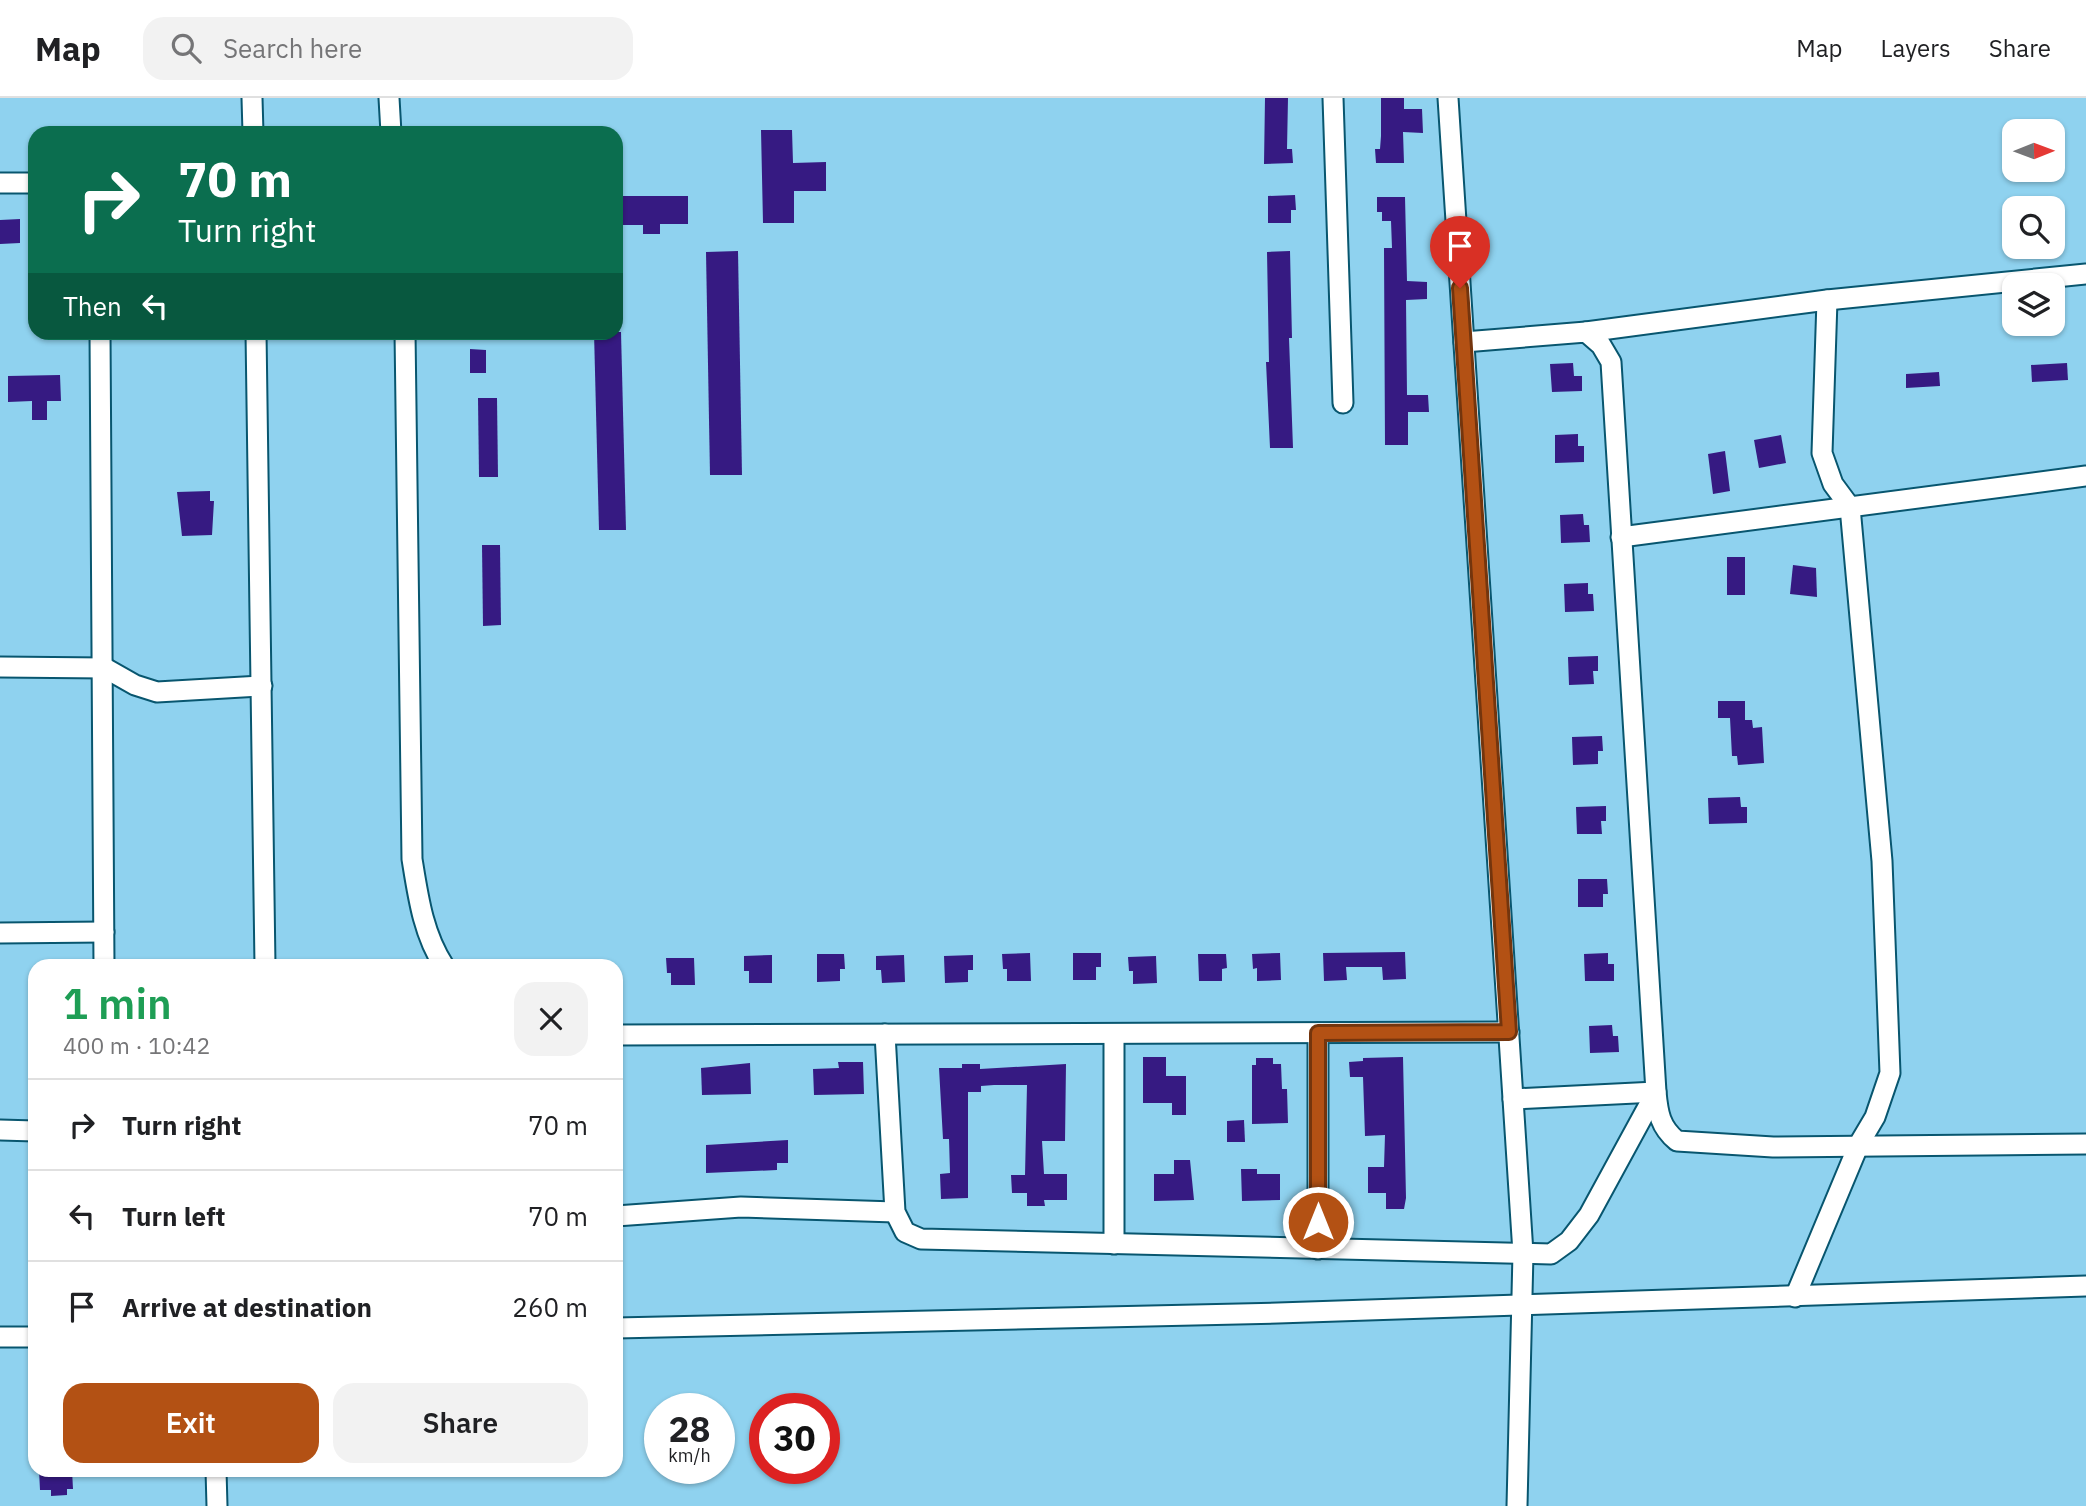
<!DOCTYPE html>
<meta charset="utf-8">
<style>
:root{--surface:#fff;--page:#f2f2f2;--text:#202124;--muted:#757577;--line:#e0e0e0;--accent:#b35114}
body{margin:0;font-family:"IBM Plex Sans",sans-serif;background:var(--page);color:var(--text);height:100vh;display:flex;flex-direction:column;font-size:26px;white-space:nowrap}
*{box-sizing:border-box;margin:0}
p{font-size:23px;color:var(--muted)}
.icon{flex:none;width:38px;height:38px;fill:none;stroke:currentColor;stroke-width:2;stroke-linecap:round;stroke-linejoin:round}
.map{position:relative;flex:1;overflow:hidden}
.sheet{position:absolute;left:28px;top:861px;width:595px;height:518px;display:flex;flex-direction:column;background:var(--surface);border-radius:21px;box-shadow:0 2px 5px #0004}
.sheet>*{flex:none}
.banner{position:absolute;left:28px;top:28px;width:595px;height:214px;border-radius:21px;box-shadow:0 2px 5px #0004;background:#0b6e4f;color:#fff;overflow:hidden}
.needle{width:46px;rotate:89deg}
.fabs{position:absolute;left:2002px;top:21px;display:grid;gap:14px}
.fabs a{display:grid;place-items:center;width:63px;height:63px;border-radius:14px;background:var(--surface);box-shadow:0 2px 5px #0004;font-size:35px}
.speed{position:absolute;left:644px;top:1295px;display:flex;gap:14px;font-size:35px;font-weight:700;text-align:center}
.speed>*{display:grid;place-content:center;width:91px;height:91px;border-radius:50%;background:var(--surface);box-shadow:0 2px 5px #0004;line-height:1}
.speed small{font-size:18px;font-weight:400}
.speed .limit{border:10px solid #d22;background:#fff;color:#111}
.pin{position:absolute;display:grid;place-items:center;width:60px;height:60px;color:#fff;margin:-72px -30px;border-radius:50% 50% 50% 0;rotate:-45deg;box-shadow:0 0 7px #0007}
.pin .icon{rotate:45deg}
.me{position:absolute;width:77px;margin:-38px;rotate:0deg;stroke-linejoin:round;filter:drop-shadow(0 0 5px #0008)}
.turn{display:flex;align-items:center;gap:24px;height:147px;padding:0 35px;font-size:32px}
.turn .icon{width:91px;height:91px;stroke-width:2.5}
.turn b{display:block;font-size:49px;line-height:60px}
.then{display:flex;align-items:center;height:66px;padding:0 35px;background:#0003;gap:14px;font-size:26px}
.round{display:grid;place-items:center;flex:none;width:74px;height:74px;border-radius:21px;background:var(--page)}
.summary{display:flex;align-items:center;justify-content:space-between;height:119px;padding:0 35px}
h1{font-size:42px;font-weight:600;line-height:52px;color:#1e9e55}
.cta{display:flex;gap:14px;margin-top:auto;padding:14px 35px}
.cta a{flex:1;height:80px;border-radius:21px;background:var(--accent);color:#fff;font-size:28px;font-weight:600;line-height:80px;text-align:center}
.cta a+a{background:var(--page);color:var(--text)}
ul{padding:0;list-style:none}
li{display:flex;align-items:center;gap:21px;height:91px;padding:0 35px;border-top:2px solid var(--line)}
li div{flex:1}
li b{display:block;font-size:26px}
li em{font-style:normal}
header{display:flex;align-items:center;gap:42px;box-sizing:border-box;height:98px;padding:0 35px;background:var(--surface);border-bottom:2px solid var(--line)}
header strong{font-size:33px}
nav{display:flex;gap:38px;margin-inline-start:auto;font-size:24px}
.search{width:490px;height:63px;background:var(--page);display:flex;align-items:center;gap:18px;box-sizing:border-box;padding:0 24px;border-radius:21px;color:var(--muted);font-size:26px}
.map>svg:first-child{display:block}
.building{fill:#361a82}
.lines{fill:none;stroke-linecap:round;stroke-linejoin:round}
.minor-casing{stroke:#08566f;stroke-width:23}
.minor{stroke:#fff;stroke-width:19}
.route-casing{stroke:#74350d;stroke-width:18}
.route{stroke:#b35114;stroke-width:12}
</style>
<header>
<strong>Map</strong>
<div class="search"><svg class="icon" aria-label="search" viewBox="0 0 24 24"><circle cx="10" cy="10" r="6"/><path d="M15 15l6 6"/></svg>Search here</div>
<nav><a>Map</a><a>Layers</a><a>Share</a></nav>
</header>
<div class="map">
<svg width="2086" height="1408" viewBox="0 0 2086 1408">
<rect width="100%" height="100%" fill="#8fd2ef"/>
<g class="building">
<path d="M1265,0H1288L1287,51H1292L1293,65L1264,66Z"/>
<path d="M1381,0H1404V11H1422L1423,35L1403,34L1404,65H1376L1375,51H1380L1381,38Z"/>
<path d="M761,32H792L793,65L826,64V93H794V125H763Z"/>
<path d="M1295,97L1296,112H1291V125H1268V98Z"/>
<path d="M616,98H688V126H660V136H643V127H616Z"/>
<path d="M1377,99H1405L1407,183L1427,184V201L1406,202L1407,297H1428L1429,314H1408V347H1385L1384,150H1392L1391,123H1382V114H1377Z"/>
<path d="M20,121V145L0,146V122Z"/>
<path d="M738,153L742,377H710L706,154Z"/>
<path d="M1290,153L1292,240H1289L1293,350H1270L1266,264H1269L1267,154Z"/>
<path d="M594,234H621L626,432H599Z"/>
<path d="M470,251L486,252V275H470Z"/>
<path d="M1573,265L1574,278H1582V293L1552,294L1550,266Z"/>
<path d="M2067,265L2068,282L2032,284L2031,267Z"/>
<path d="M1939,274L1940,288L1906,290V276Z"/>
<path d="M60,277L61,303H47V322H32V303L8,304V278Z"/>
<path d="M478,300H497L498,379H479Z"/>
<path d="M1578,336V348H1584V364L1555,365V337Z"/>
<path d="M1781,337L1786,365L1759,370L1754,342Z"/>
<path d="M1725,353L1730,393L1713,396L1708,356Z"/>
<path d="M210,393V403H214L212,437L182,438L177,394Z"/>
<path d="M1583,416L1584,427H1589L1590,444L1561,445L1560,417Z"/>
<path d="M482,447H500L501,527L483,528Z"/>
<rect x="1727" y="459" width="18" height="38"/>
<path d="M1793,467L1816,470L1817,499L1790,496Z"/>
<path d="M1588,485V496H1593L1594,513L1565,514L1564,486Z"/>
<path d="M1598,558V573H1593L1594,586L1569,587L1568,559Z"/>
<path d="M1718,603H1745V622H1752L1753,630L1762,629L1764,665L1738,667L1737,658H1732L1730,620H1718Z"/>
<path d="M1602,638L1603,653H1598V666L1573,667L1572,639Z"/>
<path d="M1740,699L1741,709H1747V725L1709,726L1708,700Z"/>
<path d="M1606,708V723H1601L1602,736H1577L1576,709Z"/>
<path d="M1578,781H1607L1608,796H1603V809H1578Z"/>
<path d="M1405,854L1406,881L1383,882L1382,869H1346L1347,882L1324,883L1323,855Z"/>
<path d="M1030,855L1031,883H1007V871H1003L1002,856Z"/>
<path d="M1073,855H1101V869H1096V882H1073Z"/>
<path d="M1280,855L1281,882L1257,883V870L1253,871L1252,856Z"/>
<path d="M1608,855V866H1614V883H1585L1584,856Z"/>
<path d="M817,856H844L845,871H840V883L817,884Z"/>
<path d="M1198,856H1226L1227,870L1222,871V883H1199Z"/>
<path d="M772,857V885H749V873H744V858Z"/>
<path d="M904,857L905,884L882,885L881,872H876V858Z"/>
<path d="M973,857V872H968V884L945,885L944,858Z"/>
<path d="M1156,858L1157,885L1133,886V873H1129L1128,859Z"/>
<path d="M666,860H694L695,887H671V875H667Z"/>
<path d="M1612,927L1613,938H1618L1619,954L1590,955L1589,928Z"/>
<path d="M1143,959H1166V978H1186V1017H1172V1005H1143Z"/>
<path d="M1403,959L1406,1100L1404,1111H1386V1095H1368V1069H1384L1385,1037L1365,1038L1363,979H1350L1349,964L1363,963V960Z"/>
<path d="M1256,960H1273V966H1281L1282,991H1287L1288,1025L1252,1026V967H1256Z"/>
<path d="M838,964H863L864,996L814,997L813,971L839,970Z"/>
<path d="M750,965L751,996L702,997L701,970Z"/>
<path d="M962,966H980V971L1066,966L1065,1043H1042L1044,1076H1067V1102H1044L1045,1108H1027V1095H1012L1011,1077H1025L1027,987H994L981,988V994H968V1100L941,1101L940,1076L950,1075L949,1041H943L939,970H962Z"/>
<path d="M1244,1022L1245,1044H1227V1023Z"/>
<path d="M788,1042V1065H777V1072L706,1075V1047Z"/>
<path d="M1174,1062H1190L1194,1102L1154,1103V1076H1174Z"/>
<path d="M1241,1071H1257V1076H1280V1102L1242,1103Z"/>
<path d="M39,1372H72L73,1391H67V1397L51,1398V1392H40Z"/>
</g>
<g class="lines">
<defs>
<g id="minor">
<path d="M252,0L253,35"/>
<path d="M389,0L391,35"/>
<path d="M1333,0L1343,305"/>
<path d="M1448,0L1523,1155L1517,1408"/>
<path d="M0,85H35"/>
<path d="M100,234L104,868"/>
<path d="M256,234L265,868"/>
<path d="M405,234L412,761C418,798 423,836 444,868"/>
<path d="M1586,234L1827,202L2086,176"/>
<path d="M1621,439L2086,378"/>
<path d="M0,569L105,570L135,587L157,594L262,588"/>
<path d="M0,835L104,834"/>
<path d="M1318,935V1151"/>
<path d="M885,936L895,1114L905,1134L921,1141L1551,1156L1569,1143L1589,1117L1656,994L1611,264L1601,247L1586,234L1464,244"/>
<path d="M1114,936V1146"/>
<path d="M616,937L1509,934"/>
<path d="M1513,1001L1656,994C1658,1015 1660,1029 1677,1043L1773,1049L2086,1046"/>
<path d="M0,1032L35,1033"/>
<path d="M616,1118L741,1109L895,1114"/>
<path d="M1795,1199L1859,1046L1875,1019L1890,975L1882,763L1850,409L1833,386L1822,355L1827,202"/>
<path d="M616,1230L1278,1215L2086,1188"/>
<path d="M0,1239H35"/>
<path d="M216,1372L217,1408"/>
</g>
</defs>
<use href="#minor" class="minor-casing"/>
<use href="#minor" class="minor"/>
</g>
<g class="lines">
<defs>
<path id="route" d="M1318,1124V935L1509,934L1460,190"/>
</defs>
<use href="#route" class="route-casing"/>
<use href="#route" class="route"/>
</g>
</svg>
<div class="fabs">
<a><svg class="needle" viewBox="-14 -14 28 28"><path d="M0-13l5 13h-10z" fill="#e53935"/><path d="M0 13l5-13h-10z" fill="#757577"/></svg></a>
<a><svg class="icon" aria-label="search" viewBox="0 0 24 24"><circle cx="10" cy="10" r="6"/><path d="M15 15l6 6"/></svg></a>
<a><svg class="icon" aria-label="layers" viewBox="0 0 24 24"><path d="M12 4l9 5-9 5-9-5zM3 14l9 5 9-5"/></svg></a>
</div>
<div class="speed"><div>28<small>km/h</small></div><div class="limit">30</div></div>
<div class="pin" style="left:1460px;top:190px;background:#d93025"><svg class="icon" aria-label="arrive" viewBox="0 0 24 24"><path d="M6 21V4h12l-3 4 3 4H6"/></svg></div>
<svg class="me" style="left:1318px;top:1124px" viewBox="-20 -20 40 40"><circle r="17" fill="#b35114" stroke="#fff" stroke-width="3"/><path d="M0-11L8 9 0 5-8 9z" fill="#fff"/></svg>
<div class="banner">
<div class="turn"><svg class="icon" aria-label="right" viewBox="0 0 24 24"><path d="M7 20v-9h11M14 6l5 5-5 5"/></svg><div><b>70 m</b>Turn right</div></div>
<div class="then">Then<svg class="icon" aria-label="left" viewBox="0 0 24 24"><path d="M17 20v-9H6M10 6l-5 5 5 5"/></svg></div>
</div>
<section class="sheet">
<div class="summary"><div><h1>1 min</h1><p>400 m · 10:42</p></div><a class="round"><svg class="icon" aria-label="close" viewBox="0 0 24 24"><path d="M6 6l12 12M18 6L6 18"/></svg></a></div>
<ul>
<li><svg class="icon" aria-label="right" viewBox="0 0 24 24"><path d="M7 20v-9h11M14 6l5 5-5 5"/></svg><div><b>Turn right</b></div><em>70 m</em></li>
<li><svg class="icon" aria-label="left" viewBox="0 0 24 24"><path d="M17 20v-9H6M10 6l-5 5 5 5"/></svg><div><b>Turn left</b></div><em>70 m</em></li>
<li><svg class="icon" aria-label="arrive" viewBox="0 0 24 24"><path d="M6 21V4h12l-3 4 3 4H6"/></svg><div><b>Arrive at destination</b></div><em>260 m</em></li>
</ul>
<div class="cta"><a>Exit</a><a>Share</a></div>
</section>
</div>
